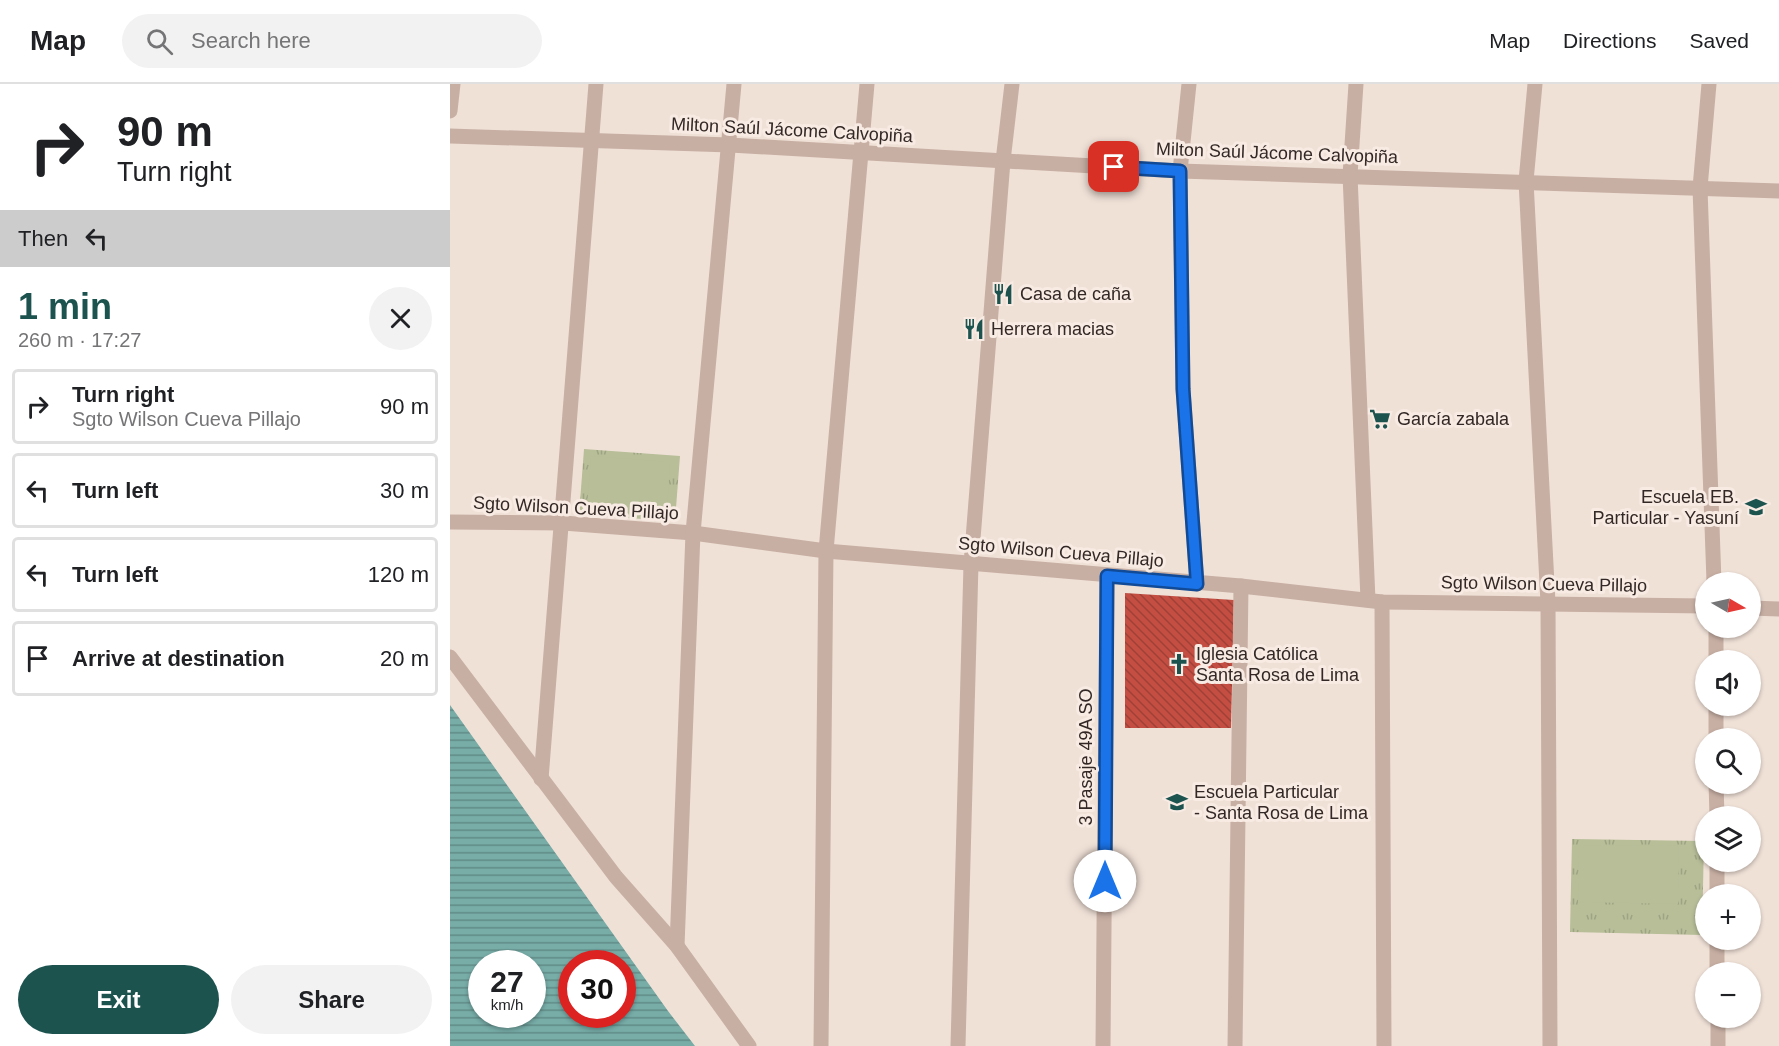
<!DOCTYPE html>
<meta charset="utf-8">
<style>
:root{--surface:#fff;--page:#f2f2f2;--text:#202124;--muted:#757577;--line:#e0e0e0;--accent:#1c534f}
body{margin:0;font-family:Arial,sans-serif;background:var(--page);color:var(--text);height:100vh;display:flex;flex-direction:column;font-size:22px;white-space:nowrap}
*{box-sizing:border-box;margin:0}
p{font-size:20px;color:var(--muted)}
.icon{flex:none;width:33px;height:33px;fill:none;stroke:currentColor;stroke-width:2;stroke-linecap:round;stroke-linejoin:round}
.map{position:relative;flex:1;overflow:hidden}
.side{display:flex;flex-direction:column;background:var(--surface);width:450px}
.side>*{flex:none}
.top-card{background:#fff;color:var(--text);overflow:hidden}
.needle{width:39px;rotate:99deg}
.controls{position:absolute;left:1245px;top:488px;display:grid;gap:12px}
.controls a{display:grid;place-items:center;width:66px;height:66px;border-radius:50%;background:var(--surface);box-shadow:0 2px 4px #0004;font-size:30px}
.speed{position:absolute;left:18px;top:866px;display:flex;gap:12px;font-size:30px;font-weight:700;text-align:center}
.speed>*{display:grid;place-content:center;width:78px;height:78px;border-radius:50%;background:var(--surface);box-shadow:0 2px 4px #0004;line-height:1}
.speed small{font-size:15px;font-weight:400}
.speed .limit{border:9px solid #d22;background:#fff;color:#111}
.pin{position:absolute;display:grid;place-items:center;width:51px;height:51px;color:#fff;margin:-26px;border-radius:12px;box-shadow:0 3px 9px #0006}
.me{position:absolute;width:66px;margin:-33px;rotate:0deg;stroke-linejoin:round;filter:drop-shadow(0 0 4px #0008)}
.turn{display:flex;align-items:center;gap:21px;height:126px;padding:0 18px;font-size:27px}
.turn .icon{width:78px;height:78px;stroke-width:2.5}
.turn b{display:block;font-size:42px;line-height:51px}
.then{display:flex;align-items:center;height:57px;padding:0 18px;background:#0003;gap:12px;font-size:22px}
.round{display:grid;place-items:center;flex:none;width:63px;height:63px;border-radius:32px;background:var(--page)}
.head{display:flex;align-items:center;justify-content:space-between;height:102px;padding:0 18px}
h1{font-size:36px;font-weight:700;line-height:45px;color:var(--accent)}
.primary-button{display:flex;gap:12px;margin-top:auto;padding:12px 18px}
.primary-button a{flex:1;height:69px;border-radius:36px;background:var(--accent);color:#fff;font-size:24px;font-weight:700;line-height:69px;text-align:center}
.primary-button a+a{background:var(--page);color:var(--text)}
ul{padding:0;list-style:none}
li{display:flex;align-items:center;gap:18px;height:75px;margin:0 12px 9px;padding:0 6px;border:3px solid var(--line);border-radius:6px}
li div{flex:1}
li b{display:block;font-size:22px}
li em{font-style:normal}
header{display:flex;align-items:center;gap:36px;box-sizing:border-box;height:84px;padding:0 30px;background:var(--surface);border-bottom:2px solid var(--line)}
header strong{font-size:28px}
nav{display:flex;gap:33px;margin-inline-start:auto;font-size:21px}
.search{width:420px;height:54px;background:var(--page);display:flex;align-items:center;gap:15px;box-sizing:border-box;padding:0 21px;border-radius:33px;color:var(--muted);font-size:22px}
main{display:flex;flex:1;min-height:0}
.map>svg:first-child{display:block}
.grass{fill:url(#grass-tufts)}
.pitch{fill:#b7be98}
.water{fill:url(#water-rules);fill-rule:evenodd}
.building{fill:url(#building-back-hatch)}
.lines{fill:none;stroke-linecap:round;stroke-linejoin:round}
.minor{stroke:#c8afa4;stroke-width:15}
.route-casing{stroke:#114b97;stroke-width:15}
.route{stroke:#1a73e8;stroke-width:10}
.labels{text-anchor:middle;stroke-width:6;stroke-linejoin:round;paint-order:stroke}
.street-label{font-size:18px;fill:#332825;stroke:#f8ebe3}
.poi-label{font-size:18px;fill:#332825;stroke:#f8ebe3;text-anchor:start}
</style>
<header>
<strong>Map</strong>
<div class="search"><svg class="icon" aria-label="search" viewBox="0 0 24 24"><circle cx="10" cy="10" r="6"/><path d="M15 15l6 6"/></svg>Search here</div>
<nav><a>Map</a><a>Directions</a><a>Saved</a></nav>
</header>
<main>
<section class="side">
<div class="top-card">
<div class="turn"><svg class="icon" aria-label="right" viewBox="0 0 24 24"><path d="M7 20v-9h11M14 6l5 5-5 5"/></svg><div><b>90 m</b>Turn right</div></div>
<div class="then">Then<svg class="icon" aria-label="left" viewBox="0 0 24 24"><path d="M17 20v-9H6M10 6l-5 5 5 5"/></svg></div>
</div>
<div class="head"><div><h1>1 min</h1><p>260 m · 17:27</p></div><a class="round"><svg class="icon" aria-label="close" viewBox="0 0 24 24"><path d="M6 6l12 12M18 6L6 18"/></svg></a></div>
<ul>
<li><svg class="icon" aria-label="right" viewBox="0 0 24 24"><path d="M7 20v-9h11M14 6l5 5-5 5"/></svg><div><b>Turn right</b><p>Sgto Wilson Cueva Pillajo</p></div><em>90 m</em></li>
<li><svg class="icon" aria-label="left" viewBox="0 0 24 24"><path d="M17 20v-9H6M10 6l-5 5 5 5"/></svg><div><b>Turn left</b></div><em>30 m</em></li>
<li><svg class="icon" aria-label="left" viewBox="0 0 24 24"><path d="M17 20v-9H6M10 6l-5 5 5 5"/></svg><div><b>Turn left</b></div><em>120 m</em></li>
<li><svg class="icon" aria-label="arrive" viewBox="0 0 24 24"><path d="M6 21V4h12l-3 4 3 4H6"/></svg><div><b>Arrive at destination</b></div><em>20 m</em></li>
</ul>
<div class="primary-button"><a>Exit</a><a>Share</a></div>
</section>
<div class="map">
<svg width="1329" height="962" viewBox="0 0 1329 962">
<defs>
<pattern id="grass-tufts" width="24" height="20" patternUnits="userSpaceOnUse" patternTransform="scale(1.5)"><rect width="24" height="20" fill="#b7be98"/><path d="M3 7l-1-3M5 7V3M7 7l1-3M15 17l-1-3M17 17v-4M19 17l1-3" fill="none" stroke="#9ea383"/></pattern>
<pattern id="water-rules" width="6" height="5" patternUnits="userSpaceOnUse" patternTransform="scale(1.5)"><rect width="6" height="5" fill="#77aca7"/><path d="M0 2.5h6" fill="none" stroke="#628c88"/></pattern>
<pattern id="building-back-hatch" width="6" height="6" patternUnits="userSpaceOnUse" patternTransform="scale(1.5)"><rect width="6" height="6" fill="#c44e42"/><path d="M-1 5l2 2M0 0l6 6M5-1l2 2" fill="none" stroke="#a04137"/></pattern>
</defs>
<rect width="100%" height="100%" fill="#f0e1d7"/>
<g class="grass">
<path d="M134,365L230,372L225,437L129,431Z"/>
<path d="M1122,755L1254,757L1252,851L1120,848Z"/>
</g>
<g class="pitch">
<path d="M141,372L220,378L217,428L137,423Z"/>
<path d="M1129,761L1229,762L1228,820L1128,818Z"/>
</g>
<path class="water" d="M0,621L218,927L245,962H0ZM32,879H82V930H32ZM122,879H172V930H122Z"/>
<path class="building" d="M675,509L784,516L781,644H675Z"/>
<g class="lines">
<g class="minor">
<path d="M739,0L730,87L733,305L747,500"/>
<path d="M906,0L900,91L918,516"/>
<path d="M1085,0L1076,97L1098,519L1100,962"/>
<path d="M1259,0L1250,104L1264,498"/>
<path d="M0,27L3,0"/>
<path d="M0,52L280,61L730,87L1329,107"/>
<path d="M0,438L113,439L243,449L376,467L791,502L932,518L1256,522"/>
<path d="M932,518L934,962"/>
<path d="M1300,524L1329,525"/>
<path d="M1266,543V576"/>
<path d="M0,573L166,793L227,862L299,962"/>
<path d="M1266,621V654"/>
<path d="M91,695L146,0"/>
<path d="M1266,699L1267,732"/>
<path d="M1267,777V810"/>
<path d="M1267,855V888"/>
<path d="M227,862L243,449L284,0"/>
<path d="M1268,933V962"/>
<path d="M371,962L376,467L417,0"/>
<path d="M508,962L521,480L553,77L562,0"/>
<path d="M653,962L657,492"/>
<path d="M785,962L791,502"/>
</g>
</g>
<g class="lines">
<defs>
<path id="route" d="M655,797L657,492L747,500L733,305L730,87L664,83"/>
</defs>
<use href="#route" class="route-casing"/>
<use href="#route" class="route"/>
</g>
<defs>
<symbol id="restaurant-bare" viewBox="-9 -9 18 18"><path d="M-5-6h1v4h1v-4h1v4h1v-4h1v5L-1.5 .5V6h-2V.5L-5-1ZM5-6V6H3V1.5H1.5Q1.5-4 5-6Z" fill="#1c534f" stroke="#f8ebe3" stroke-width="2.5" paint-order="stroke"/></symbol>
<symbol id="supermarket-bare" viewBox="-9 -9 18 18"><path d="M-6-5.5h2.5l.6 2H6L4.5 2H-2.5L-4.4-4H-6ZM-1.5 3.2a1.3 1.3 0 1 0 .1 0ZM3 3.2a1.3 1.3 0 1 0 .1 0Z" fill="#1c534f" stroke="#f8ebe3" stroke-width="2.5" paint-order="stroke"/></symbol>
<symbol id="school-bare" viewBox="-9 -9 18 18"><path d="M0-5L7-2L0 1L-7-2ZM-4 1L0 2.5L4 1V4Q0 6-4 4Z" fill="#1c534f" stroke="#f8ebe3" stroke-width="2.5" paint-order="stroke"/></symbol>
<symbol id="church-bare" viewBox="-9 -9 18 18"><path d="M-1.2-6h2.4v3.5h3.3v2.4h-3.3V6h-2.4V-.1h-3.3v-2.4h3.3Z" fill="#1c534f" stroke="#f8ebe3" stroke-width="2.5" paint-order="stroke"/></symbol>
</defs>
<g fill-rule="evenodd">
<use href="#restaurant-bare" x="538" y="195" width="30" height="30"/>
<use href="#restaurant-bare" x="509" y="230" width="30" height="30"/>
<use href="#supermarket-bare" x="915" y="320" width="30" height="30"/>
<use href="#school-bare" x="1291" y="408" width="30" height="30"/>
<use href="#church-bare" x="714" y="565" width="30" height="30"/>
<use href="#school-bare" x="712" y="703" width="30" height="30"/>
</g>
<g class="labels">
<g class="street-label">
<text transform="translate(342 46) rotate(3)" y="6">Milton Saúl Jácome Calvopiña</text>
<text transform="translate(827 69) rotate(2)" y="6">Milton Saúl Jácome Calvopiña</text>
<text transform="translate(126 424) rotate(3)" y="6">Sgto Wilson Cueva Pillajo</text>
<text transform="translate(611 468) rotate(5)" y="6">Sgto Wilson Cueva Pillajo</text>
<text transform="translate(1094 500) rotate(1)" y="6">Sgto Wilson Cueva Pillajo</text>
<text transform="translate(636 673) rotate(-90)" y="6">3 Pasaje 49A SO</text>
</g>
<g class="poi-label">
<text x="570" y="216">Casa de caña</text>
<text x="541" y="251">Herrera macias</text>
<text x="947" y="341">García zabala</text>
<text x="1289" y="419" text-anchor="end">Escuela EB.<tspan x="1289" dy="21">Particular - Yasuní</tspan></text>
<text x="746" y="576">Iglesia Católica<tspan x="746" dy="21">Santa Rosa de Lima</tspan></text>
<text x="744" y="714">Escuela Particular<tspan x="744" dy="21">- Santa Rosa de Lima</tspan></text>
</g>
</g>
</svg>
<div class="controls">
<a><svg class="needle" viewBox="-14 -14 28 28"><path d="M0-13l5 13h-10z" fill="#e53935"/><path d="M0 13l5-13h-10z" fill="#757577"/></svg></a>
<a><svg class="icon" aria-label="sound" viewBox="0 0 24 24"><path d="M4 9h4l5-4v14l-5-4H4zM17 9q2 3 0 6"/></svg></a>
<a><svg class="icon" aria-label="search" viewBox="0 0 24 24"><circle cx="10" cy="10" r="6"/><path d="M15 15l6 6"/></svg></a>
<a><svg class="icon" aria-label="layers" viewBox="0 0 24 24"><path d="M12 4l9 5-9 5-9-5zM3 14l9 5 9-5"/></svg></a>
<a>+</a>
<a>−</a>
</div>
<div class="speed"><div>27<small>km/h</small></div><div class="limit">30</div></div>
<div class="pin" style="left:664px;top:83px;background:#d93025"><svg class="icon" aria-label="arrive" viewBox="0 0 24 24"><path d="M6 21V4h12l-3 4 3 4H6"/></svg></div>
<svg class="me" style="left:655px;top:797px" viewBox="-20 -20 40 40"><circle r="19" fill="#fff"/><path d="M0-13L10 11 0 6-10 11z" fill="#1a73e8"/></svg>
</div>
</main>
